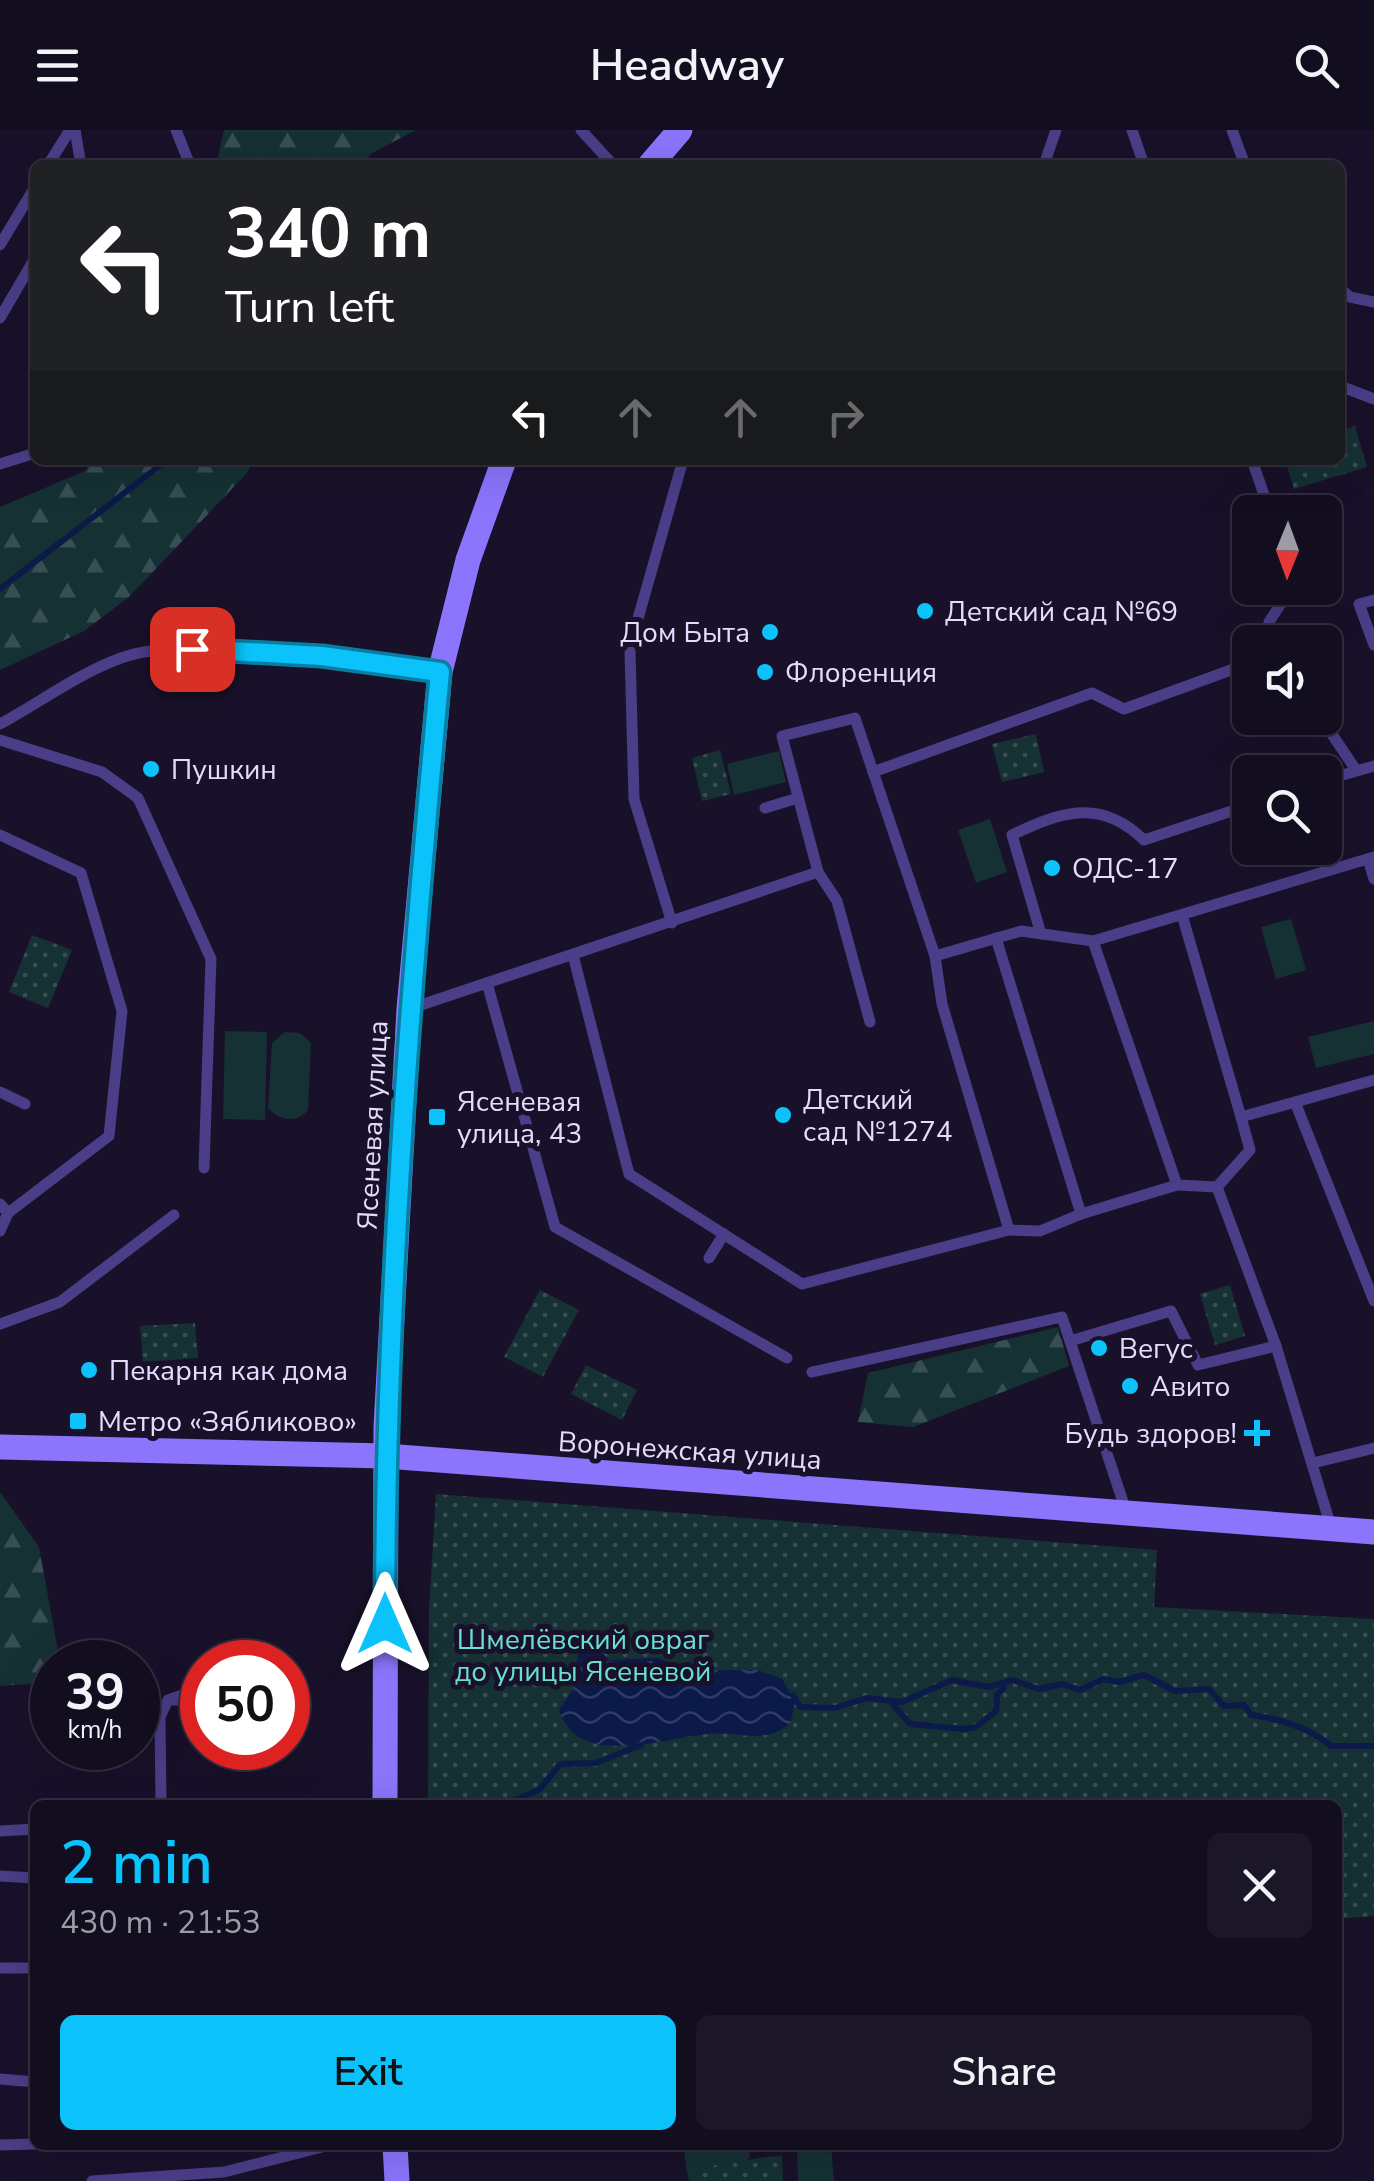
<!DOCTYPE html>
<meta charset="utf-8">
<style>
:root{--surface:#130d20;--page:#1c1629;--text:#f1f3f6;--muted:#9d9ca5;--line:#322d3e;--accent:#0cc2fa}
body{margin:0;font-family:"Nunito Sans",sans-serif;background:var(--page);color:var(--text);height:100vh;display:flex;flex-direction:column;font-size:38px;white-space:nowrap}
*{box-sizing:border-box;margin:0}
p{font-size:32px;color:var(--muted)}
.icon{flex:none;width:55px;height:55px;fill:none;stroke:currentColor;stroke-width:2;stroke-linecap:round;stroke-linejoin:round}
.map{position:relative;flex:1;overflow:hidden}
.drawer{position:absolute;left:30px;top:1670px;width:1312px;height:350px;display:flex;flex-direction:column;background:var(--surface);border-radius:15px;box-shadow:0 10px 40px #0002,0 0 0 2px var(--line)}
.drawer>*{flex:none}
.guide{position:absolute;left:30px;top:30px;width:1315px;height:305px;border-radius:15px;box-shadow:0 10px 40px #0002,0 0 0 2px var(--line);background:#202124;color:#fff;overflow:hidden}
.needle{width:65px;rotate:181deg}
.fabs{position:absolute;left:1232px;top:365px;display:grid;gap:20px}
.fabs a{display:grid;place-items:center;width:110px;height:110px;border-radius:15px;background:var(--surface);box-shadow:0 10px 40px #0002,0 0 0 2px var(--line);font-size:50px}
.speed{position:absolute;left:30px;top:1510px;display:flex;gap:20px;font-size:50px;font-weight:700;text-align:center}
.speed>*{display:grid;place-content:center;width:130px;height:130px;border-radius:50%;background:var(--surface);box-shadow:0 10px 40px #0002,0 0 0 2px var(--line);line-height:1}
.speed small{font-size:25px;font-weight:400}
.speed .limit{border:15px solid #d22;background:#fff;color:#111}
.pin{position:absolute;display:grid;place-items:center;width:85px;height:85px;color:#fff;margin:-42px;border-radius:20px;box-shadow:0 5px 15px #0006}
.me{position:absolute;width:110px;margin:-55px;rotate:0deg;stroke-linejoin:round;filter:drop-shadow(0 0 8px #0008)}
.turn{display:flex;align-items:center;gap:35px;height:210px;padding:0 30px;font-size:45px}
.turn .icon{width:130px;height:130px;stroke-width:2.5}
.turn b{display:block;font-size:70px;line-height:85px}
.lanes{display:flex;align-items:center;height:95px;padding:0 30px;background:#0003;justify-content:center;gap:50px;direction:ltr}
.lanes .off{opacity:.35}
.round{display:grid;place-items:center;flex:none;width:105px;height:105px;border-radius:15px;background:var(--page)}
.overview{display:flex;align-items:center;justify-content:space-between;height:170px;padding:0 30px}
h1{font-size:60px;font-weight:600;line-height:75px;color:var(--accent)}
.cta{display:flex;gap:20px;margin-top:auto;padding:20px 30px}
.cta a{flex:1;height:115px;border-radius:15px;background:var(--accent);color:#111;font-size:40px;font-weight:600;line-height:115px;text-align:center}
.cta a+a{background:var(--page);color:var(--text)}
header{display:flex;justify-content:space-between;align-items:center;height:130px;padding:0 30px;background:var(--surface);font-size:45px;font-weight:600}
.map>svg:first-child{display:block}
.grass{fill:#153134}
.forest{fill:url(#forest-firs)}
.park{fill:url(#park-dots)}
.water{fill:url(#water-waves)}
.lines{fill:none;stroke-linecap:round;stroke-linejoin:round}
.stream{stroke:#0c1a49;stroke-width:6}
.lane{stroke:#4a3e88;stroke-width:11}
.secondary{stroke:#8a75fc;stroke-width:25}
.route-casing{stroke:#087ea2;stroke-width:25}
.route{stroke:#0cc2fa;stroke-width:18}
.poi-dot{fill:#0cc2fa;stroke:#19112a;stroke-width:4}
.labels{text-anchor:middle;stroke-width:10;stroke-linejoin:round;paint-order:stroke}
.poi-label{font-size:28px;fill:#e4dcfe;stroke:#19112a;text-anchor:start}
.street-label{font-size:28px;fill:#e4dcfe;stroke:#19112a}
.park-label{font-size:28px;fill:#67dfd1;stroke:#19112a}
</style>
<header><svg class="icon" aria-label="menu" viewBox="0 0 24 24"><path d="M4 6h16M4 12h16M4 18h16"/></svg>Headway<svg class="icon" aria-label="search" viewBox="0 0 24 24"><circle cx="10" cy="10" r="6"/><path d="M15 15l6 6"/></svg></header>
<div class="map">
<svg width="1374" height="2051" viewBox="0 0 1374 2051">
<defs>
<pattern id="forest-firs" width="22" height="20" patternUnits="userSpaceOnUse" patternTransform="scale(2.5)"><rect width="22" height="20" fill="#153134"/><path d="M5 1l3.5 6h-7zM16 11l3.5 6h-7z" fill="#374e52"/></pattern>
<pattern id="park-dots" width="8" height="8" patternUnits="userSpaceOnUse" patternTransform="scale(2.5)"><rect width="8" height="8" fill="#153134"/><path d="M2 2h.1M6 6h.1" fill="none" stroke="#374e52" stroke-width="1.8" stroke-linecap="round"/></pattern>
<pattern id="water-waves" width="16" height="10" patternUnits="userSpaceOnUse" patternTransform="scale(2.5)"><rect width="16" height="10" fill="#0c1a49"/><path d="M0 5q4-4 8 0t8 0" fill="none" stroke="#2f3b64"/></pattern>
</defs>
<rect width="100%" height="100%" fill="#19112a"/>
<g class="grass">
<path d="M779,621L786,652L734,665L727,634Z"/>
<path d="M990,689L1007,742L976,753L958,700Z"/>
<path d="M1291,789L1306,840L1276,849L1261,797Z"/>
<path d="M1374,891V924L1316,938L1308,907Z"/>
<path d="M225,901L267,902L265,990L223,989Z"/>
<path d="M285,902L300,903L311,913L308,980C296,994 280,991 268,978L272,913Z"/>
<path d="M684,2015H749L750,2027L741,2035L693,2037L685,2030Z"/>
<path d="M831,2015L834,2051H798L797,2015Z"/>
</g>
<g class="forest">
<path d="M224,0H416L370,24L365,35H216Z"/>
<path d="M93,330H252L248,342L129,467L84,501L0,540V377L85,341Z"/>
<path d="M1058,1197L1069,1236L913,1297L858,1292L868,1243Z"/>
<path d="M0,1362L39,1417L60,1532H52V1552L0,1556Z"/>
</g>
<g class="park">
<path d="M1355,296L1367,337L1294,359L1285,330H1340V301Z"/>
<path d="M1036,604L1044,642L1002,652L992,614Z"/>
<path d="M720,620L731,664L702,671L692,628Z"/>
<path d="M32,805L72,820L48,878L9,862Z"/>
<path d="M1230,1155L1245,1206L1215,1215L1200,1164Z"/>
<path d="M540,1160L579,1180L543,1247L504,1227Z"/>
<path d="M195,1193L198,1228L143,1232L140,1196Z"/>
<path d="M586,1235L637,1260L622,1290L571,1264Z"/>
<path d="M436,1364L1157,1420L1154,1477L1374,1489V1786L1338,1789V1675H428L429,1479Z"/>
<path d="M782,2026L783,2051H689L685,2030L693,2037C726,2036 751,2027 782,2026Z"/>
</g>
<path class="water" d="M585,1516L598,1518L609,1530L657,1528L694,1540H758L782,1549L795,1571L791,1592C767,1616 738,1601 708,1604C664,1608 578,1640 559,1580L573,1559L578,1526Z"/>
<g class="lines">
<g class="stream">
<path d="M0,459L167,330"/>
<path d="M793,1565L800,1577L835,1578L867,1568L902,1572L952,1550L988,1557L1013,1550L1038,1559L1063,1554L1080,1560L1103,1549L1119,1552L1144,1545L1175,1561L1209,1559L1224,1576L1244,1575L1251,1585C1280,1589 1309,1597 1331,1616H1374"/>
<path d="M892,1573L910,1594L964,1599L976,1597L996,1581L997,1565L1004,1557"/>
<path d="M505,1675L540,1659L560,1634L596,1633L641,1615"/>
</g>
<g class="lane">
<path d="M75,0L81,35"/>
<path d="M176,0L190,35"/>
<path d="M581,0L613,35"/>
<path d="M1132,0L1144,35"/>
<path d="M1232,0L1245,35"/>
<path d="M48,35L70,0"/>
<path d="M1044,35L1056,0"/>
<path d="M0,115L35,57"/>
<path d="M1340,158L1350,167L1374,172"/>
<path d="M0,188L35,128"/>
<path d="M1340,256L1374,269"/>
<path d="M1252,330L1270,382"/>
<path d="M0,334L35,323"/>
<path d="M1374,470L1359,474L1374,515"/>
<path d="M633,506L683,330"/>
<path d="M1275,512L1269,492L1291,458"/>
<path d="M630,521L634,669L672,793"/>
<path d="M1321,588L1356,640"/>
<path d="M0,594C39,573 79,543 121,528C187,503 367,531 440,542"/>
<path d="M0,610L102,642L138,668L211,829L204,1038"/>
<path d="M873,642L1092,563L1124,579L1250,533"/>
<path d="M1325,650L1374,636"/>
<path d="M765,678L798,668"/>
<path d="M0,705L81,743L122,881L109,1006L8,1083"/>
<path d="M1368,729L1374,749"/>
<path d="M818,742L837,771L870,892"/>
<path d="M1182,785L1241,987"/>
<path d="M1041,804L1012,705C1062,681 1101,668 1144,710L1250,675"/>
<path d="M1093,811L1177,1055L1217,1057"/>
<path d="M573,825L629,1044L802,1154L1009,1100"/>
<path d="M935,826L942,874L1009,1100L1040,1101L1081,1084L996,808"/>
<path d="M487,853L555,1097L787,1228"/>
<path d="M412,878L818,742L782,606L855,588L935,826L1021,801L1093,811L1374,727"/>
<path d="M0,962L25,974"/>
<path d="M1295,972L1374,1171"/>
<path d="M0,1074L8,1083L0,1101"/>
<path d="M1081,1084L1177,1055"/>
<path d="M709,1128L724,1104"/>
<path d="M0,1194L60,1172L174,1085"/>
<path d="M1070,1211L1171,1181L1198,1235L1276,1216L1332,1400"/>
<path d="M1276,1216L1217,1057L1250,1020L1241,987L1374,950"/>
<path d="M812,1242L1062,1187L1126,1381"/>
<path d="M1313,1333L1374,1318"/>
<path d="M172,1570H197"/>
<path d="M161,1675L160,1587L168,1570L197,1560"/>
<path d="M0,1701L35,1699"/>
<path d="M0,1746L35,1748"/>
<path d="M0,1838H35"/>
<path d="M0,1949L35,1952"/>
<path d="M0,2015L35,2014"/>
<path d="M92,2051L224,2042L330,2015"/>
</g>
<g class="secondary">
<path d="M650,35L680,0"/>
<path d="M0,1317L386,1326L1374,1402"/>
<path d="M385,1675L386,1297L409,879L440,542L468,430L504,330"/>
<path d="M395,2015L397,2051"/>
</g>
</g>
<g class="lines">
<defs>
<path id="route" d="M192,519L322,526L440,542C410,859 385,1175 385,1494"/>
</defs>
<use href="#route" class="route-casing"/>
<use href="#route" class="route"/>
</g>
<g class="poi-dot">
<circle cx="925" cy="481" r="10"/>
<circle cx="770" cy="502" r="10"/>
<circle cx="765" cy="542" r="10"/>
<circle cx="151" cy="639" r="10"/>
<circle cx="1052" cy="738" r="10"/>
<circle cx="783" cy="985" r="10"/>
<rect x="427" y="977" width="20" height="20" rx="5"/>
<circle cx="1099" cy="1218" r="10"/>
<circle cx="89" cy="1240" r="10"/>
<circle cx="1130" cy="1256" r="10"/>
<rect x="68" y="1281" width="20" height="20" rx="5"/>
<path d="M1252 1288h10v10h10v10h-10v10h-10v-10h-10v-10h10z"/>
</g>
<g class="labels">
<g class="poi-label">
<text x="945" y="491">Детский сад №69</text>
<text x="750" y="512" text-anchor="end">Дом Быта</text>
<text x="785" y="552">Флоренция</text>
<text x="171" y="649">Пушкин</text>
<text x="1072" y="748">ОДС-17</text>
<text x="803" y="979">Детский<tspan x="803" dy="32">сад №1274</tspan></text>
<text x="457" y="981">Ясеневая<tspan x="457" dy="32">улица, 43</tspan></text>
<text x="1119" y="1228">Вегус</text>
<text x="109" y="1250">Пекарня как дома</text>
<text x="1150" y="1266">Авито</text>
<text x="98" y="1301">Метро «Зябликово»</text>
<text x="1237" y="1313" text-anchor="end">Будь здоров!</text>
</g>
<g class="street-label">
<text transform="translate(372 995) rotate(-87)" y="10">Ясеневая улица</text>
<text transform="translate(690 1320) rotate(4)" y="10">Воронежская улица</text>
</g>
<g class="park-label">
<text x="583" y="1519">Шмелёвский овраг<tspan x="583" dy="32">до улицы Ясеневой</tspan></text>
</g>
</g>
</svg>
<div class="fabs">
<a><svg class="needle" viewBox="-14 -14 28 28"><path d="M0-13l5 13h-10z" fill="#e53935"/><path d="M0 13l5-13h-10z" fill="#9d9ca5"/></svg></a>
<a><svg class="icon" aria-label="sound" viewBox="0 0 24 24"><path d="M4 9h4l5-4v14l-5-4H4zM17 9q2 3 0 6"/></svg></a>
<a><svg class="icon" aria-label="search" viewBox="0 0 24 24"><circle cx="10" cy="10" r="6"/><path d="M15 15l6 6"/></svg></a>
</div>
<div class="speed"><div>39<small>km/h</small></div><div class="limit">50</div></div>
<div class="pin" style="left:192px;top:519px;background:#d93025"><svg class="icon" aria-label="arrive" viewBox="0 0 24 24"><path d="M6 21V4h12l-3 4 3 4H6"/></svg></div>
<svg class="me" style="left:385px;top:1494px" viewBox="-20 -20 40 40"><path d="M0-17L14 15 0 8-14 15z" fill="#0cc2fa" stroke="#fff" stroke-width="4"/></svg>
<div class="guide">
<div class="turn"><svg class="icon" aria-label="left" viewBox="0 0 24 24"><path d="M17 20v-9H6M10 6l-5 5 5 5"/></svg><div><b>340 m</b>Turn left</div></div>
<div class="lanes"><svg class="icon" aria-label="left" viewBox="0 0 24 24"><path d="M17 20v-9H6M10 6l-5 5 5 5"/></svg><svg class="icon off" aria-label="ahead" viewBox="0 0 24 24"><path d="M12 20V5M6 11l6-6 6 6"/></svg><svg class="icon off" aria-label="ahead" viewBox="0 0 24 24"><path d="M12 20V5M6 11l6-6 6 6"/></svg><svg class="icon off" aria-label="right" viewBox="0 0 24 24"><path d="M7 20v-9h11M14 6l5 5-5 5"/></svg></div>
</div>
<section class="drawer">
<div class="overview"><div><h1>2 min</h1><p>430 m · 21:53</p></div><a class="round"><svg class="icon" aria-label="close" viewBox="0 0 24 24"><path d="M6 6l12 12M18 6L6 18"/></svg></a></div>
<div class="cta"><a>Exit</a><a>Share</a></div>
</section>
</div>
